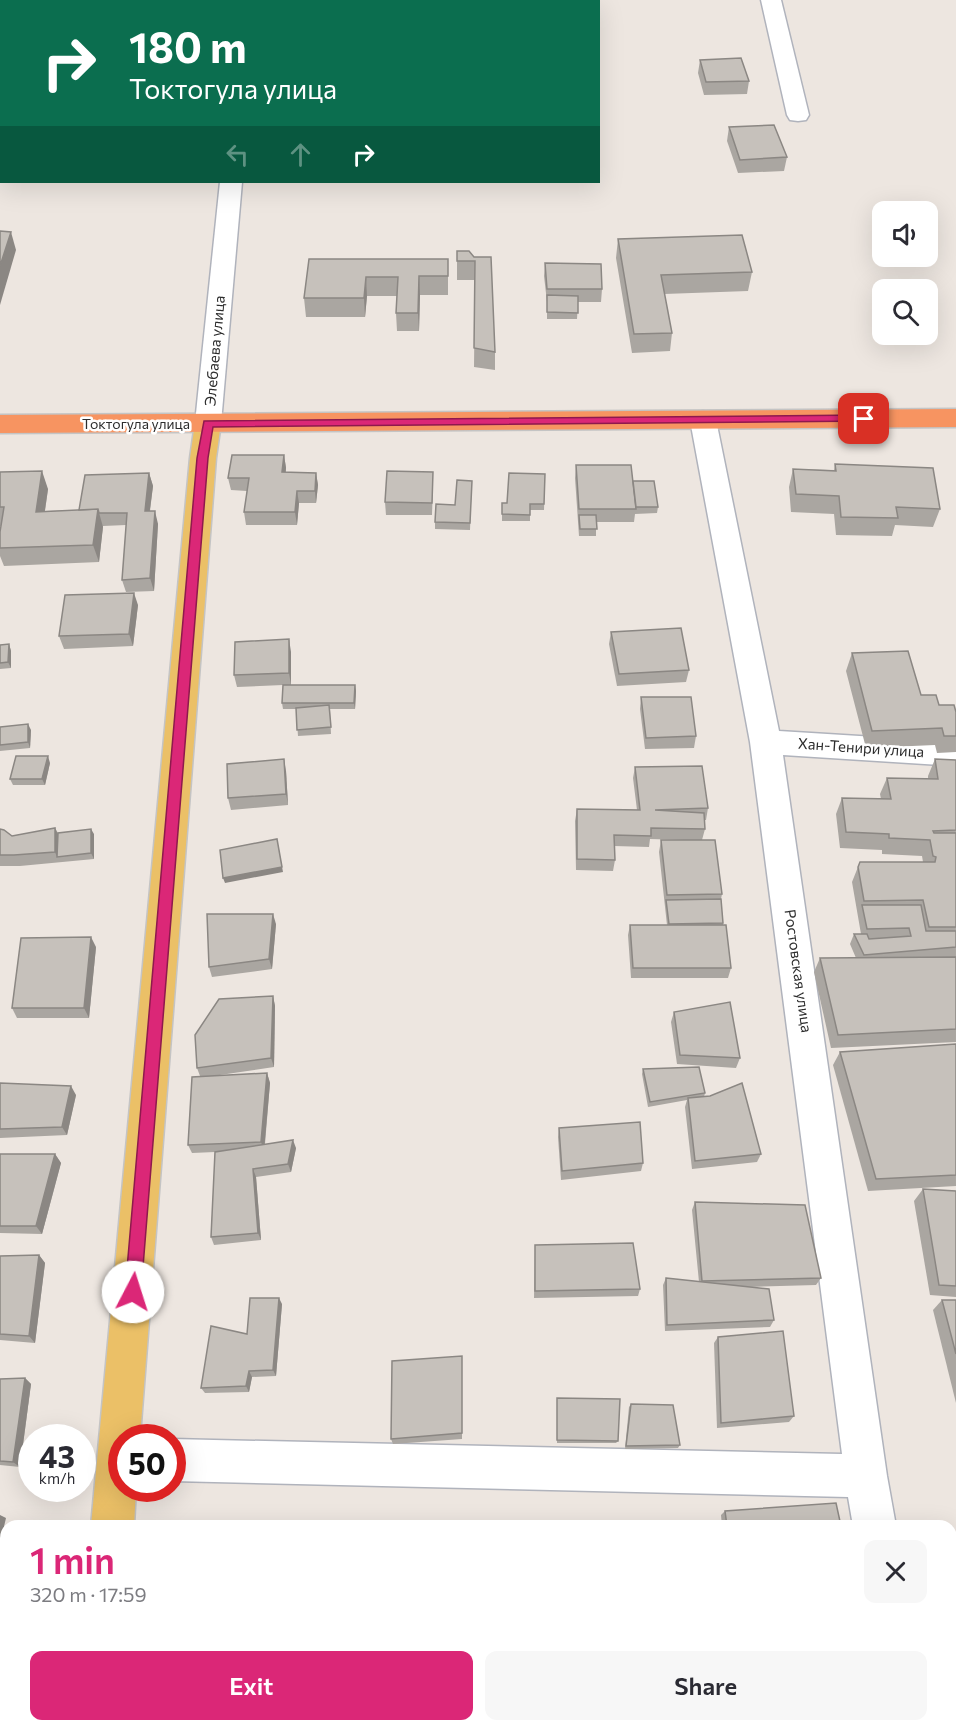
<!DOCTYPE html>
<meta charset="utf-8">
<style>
:root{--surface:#fff;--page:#f7f7f7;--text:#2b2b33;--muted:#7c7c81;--accent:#db2777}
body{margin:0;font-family:Commissioner,sans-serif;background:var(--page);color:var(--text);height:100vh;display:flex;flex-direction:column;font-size:22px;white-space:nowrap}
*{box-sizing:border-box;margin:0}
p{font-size:20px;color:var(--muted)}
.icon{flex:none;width:33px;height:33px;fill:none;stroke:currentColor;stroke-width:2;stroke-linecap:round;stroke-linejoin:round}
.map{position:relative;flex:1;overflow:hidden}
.sheet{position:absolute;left:0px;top:1520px;width:957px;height:212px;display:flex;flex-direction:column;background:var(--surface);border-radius:18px 18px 0 0;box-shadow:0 6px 24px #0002}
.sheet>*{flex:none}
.hud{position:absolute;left:0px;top:0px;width:600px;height:183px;box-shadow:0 6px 24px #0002;background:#0b6e4f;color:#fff;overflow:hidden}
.tools{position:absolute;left:872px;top:201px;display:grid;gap:12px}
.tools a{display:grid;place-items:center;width:66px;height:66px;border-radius:12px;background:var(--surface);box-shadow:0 6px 24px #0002;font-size:30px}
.speed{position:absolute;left:18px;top:1424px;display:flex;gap:12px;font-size:30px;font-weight:700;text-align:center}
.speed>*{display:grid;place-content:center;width:78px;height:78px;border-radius:50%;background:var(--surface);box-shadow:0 6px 24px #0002;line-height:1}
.speed small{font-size:15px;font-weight:400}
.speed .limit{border:9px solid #d22;background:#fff;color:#111}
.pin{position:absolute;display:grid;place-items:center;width:51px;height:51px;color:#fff;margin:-26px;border-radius:12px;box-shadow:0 3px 9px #0006}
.me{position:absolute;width:66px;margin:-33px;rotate:5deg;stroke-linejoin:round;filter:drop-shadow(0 0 4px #0008)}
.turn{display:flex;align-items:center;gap:21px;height:126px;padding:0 30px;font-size:27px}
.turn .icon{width:78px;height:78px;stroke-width:2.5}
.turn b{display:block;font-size:42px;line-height:51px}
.lanes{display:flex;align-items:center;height:57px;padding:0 30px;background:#0003;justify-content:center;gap:30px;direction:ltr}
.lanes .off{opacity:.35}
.round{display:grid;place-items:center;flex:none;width:63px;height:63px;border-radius:12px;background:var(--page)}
.head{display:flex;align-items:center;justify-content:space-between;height:102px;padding:0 30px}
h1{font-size:36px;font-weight:600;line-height:45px;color:var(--accent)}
.primary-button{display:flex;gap:12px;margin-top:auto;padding:12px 30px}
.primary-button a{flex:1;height:69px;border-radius:12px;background:var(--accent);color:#fff;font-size:24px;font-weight:600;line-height:69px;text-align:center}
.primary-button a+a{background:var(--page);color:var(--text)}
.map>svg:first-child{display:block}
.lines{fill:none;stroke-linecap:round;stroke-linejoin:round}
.minor-casing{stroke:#b0b3bc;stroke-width:3}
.major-casing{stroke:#c4c4c4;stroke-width:3}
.highway-casing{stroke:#c4c4c4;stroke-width:3}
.minor{fill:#fff;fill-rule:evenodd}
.major{fill:#ebc067;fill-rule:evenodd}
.highway{fill:#f79461;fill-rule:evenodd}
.wall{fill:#aaa6a1}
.shaded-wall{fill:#8b8783}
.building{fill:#c6c1bb;stroke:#8b8783;stroke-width:1.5}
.route{fill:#db2777;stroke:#8e194d;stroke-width:1.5}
.labels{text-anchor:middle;stroke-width:5;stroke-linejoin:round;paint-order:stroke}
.far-street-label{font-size:14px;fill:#2d2d2d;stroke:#fff}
.street-label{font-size:15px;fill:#2d2d2d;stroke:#fff}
</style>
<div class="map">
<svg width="956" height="1730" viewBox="0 0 956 1730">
<rect width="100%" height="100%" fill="#ede6e0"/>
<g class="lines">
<defs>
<g id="minor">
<rect x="239" y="0" width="20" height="2"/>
<path d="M467,0H528L466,2Z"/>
<path d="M761,0H781L809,115L806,120L798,121L790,120L787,115Z"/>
<rect x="0" y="85" width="2" height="12"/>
<path d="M220,182H242L221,423L217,429L208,432L199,429L195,423Z"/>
<path d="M703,411L712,414L716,420L779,731L956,742V766L783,755L887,1476L896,1526H853L848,1497L172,1481V1439L842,1454L750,742L690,420L694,414Z"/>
<path d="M888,1725H934L935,1730H889Z"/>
</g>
<g id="major">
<path d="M208,414L217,417L221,423L216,458L140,1437H122V1488H136L134,1526H91L190,458L195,423L199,417Z"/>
<path d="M69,1725H115L114,1730H68Z"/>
</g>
<path id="highway" d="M956,409V427L0,433V415Z"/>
</defs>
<use href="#minor" class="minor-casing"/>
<use href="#major" class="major-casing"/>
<use href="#highway" class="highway-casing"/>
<use href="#minor" class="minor"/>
<use href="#major" class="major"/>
<use href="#highway" class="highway"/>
</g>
<g class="wall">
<path d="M700,60L749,81L747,94L704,95L698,73Z"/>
<path d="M2,103V142H0V104L1,106Z"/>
<path d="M729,127L787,157L784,171L738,173L727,141Z"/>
<path d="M618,239L752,272L748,291L664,294L672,333L670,351L632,353L616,258Z"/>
<path d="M474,257L495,352V370L474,367L475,280H457V261Z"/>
<path d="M309,259H448V295H420L419,331H397L396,313L397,296H367L365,317H306L304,298Z"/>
<path d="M545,263L602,289L601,302H578L577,319H547V302L544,276Z"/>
<path d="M284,455L286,468V472L316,473L318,485L316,503H299L297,525H246L244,512L247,491L231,490L228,478Z"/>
<path d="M835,464L940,509L933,527L895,525L892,536L836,535L834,514L791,512L789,487L793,469L834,470Z"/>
<path d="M576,465L633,481L658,507L657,513L635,514L634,522H596V536H579L575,478Z"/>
<path d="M0,472L48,489L45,511L79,510L149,473L153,486L150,511L158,524L154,591L126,592L122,580L126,525L103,526L99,562L4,566L0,556V532L1,526H0Z"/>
<path d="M545,474L544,510H530V521H502V503H507Z"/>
<path d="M472,481L470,530L435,529V522L455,505Z"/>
<path d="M433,484L432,515H386L385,502Z"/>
<path d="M138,605L133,646L64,649L59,636Z"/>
<path d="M611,632L689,670L686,682L617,686L609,644Z"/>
<path d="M9,644L11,651V668L0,669V645Z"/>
<path d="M291,652V685H355L356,691L355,709H330L331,734L298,736L296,709H283L282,703L283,685L237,687L234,675Z"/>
<path d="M852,653L921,695L939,705L956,712V752L937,753L935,745L866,748L846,671Z"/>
<path d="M641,697L696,736L694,748L645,749L640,709Z"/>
<path d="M0,727L31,730L30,748L0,751Z"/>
<path d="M935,759L956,760V957H947H956V1042L831,1048L814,972L820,958H856L850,944L854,934H861L852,882L860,862H923L922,856L882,854V850L840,848L836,814L842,798L881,799L880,794L887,778L928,779V776Z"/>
<path d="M50,763L45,785H13L10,779Z"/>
<path d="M635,767L708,808L706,820H705V829L702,840L722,894L721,899L723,923V925L731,968L728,978H631L628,935L630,925H667L659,852L661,840H684L650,839L649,847L614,846L615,860L613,871L576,870L575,821L577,809L637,810L633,778Z"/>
<path d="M286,771L288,805L231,810L228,798Z"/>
<path d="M55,828L58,833L94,834V859L20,866H0V829L12,836Z"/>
<path d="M276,924L272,969L212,977L209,967Z"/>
<path d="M96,947L89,1018H17L12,1008Z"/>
<path d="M273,996L275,1006L274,1067L213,1076L267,1073L270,1083L265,1144L296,1148L291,1172L256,1177L261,1240L214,1245L211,1237L215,1152L192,1153L188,1145L200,1076L197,1068Z"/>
<path d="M674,1012L740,1058L736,1068L677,1064L671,1022Z"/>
<path d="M956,1044V1186L868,1191L833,1065L840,1052Z"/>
<path d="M643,1069L705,1093L704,1097L761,1154L757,1162L692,1169L685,1107L687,1100L648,1107L642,1074Z"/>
<path d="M0,1083L76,1095L67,1135L0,1138Z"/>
<path d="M559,1128L643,1163L641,1171L561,1180L558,1137Z"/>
<path d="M0,1154H55L61,1163L42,1234L0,1233Z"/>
<path d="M923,1189L956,1191V1297L930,1295L914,1201Z"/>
<path d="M695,1202L821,1278L816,1285L749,1287L774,1320L770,1327L665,1331L663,1285L666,1278L699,1282L692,1210Z"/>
<path d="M535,1245L640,1289L638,1296L534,1298Z"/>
<path d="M39,1255L45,1263L35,1343L0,1340V1256Z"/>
<path d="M942,1300H956V1403L933,1310Z"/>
<path d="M282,1304L276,1376L252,1377L249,1392L205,1393L201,1388L247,1334Z"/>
<path d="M718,1337L794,1416L789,1422L717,1428L714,1343Z"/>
<path d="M462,1356V1439L393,1444L391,1439Z"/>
<path d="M25,1378L31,1384L20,1467L0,1465V1379Z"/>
<path d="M557,1398L618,1441L616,1443H557Z"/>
<path d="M631,1404L680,1445L678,1448L625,1449L629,1407Z"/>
<path d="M725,1511L841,1526H722L721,1515Z"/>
<path d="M751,1725H849L850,1730H752Z"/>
</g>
<g class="shaded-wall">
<path d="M11,232L16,250L0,305V266Z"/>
<path d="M419,276L420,295L419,331L418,313Z"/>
<path d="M366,277L367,296L365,317L364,298Z"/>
<path d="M284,455L286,468L284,485L282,472Z"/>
<path d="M42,471L48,489L42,530L36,512Z"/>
<path d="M149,473L153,486L148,524L145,511Z"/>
<path d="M316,473L318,485L316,503L315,491Z"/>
<path d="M297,491L299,503L297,525L295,512Z"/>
<path d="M98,509L103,527L99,562L93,545Z"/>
<path d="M155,511L158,524L154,591L150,578Z"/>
<path d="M134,593L138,605L133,646L129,634Z"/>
<path d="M289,639L291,652V685L289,673Z"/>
<path d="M9,644L11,651V668L8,662Z"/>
<path d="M355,685L356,691L355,709L354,703Z"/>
<path d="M28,724L31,730L30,748L28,742Z"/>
<path d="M48,756L50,763L45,785L42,779Z"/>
<path d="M284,759L286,771L288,805L286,794Z"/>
<path d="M55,828L60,839L57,857L55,852Z"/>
<path d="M91,829L94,834V859L91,853Z"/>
<path d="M277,839L283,872L225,883L223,878Z"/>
<path d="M273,914L276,924L272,969L269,959Z"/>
<path d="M91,937L96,947L89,1018L84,1008Z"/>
<path d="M273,996L275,1006L274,1067L271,1058Z"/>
<path d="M267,1073L270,1083L264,1151L261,1142Z"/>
<path d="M71,1086L76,1095L67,1135L62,1127Z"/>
<path d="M293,1140L296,1148L291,1172L288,1164Z"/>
<path d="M55,1154L61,1163L42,1234L36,1226Z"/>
<path d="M253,1169L256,1177L261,1240L258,1233Z"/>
<path d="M39,1255L45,1263L35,1343L29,1336Z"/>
<path d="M279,1298L282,1304L276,1376L273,1370Z"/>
<path d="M249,1371L252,1377L249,1392L246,1386Z"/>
<path d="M25,1378L31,1384L20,1467L13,1462Z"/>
<path d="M0,1515L6,1518L0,1544Z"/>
</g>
<g class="building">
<rect x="0" y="43" width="2" height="25"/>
<path d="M741,58L749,81L706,82L700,60Z"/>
<path d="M2,103V129H0V109Z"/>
<path d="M774,125L787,157L740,160L729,127Z"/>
<path d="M0,231L11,232L0,266Z"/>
<path d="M742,235L752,272L661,275L672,333L634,334L618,239Z"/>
<path d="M457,251H469L474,257H491L495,352L474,348L475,261H457Z"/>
<path d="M309,259H448V276H419L418,313H396L398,277H366L364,298H304Z"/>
<path d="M545,263L601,264L602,289H547Z"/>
<path d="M547,295L578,296V313L547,312Z"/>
<path d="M232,455H284L282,472L316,473L315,491H297L295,512H244L249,478H228Z"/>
<path d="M835,464L933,468L940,509L896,507L898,518L841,517L839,496L796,494L793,469L836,471Z"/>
<path d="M576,465H631L636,509H579Z"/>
<path d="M42,471L36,512L98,509L93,545L0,548V532L4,507H0V472Z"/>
<path d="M387,471L433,472L432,503L385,502Z"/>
<path d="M149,473L145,511H155L150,578L122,580L127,513H99L98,509L79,510L85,475Z"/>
<path d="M509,473L545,474L544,504H530V515L502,514V503H507Z"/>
<path d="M457,480L472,481L470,523L435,522L436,504L455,505Z"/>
<path d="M633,481H654L658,507H636Z"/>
<path d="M579,515H596L597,529H580Z"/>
<path d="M134,593L129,634L59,636L65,595Z"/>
<path d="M681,628L689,670L619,674L611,632Z"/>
<path d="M289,639V673L234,675L235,642Z"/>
<path d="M9,644L8,662L0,663V645Z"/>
<path d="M908,651L921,695H936L939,705H954L956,712V736H944L942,728L872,731L852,653Z"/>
<path d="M283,685H355L354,703H282Z"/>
<path d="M641,697H691L696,736L646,738Z"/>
<path d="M329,705L331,727L297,730L296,708Z"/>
<path d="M28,724V742L0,745V727Z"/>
<path d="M16,756H48L42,779H10Z"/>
<path d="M284,759L286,794L228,798L227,764Z"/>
<path d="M935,759L956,760V830L933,831L934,833H956V927H929L923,900L864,901L858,867L860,862H935L936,857L933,856L930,840L889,838V834L846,832L842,798L891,799L887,778L938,779Z"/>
<path d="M702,766L708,808L655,810L704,813L705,829L651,828V836L614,835L615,860L577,859V809L640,810L635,767Z"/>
<path d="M55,828V852L14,855H0V829L4,830L12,836Z"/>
<path d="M91,829V853L57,857L58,833Z"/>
<path d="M277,839L282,867L223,878L220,850Z"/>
<path d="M661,840H715L722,894L667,895Z"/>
<path d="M721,899L723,923L669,924L666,900Z"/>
<path d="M862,905H921L926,931H956V947L864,955L854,934H867L869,939L911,936L909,928L867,929Z"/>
<path d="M207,914H273L269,959L209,967Z"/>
<path d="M630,925H726L731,968H633Z"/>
<path d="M91,937L84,1008H12L21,938Z"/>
<path d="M956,957V1029L838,1035L820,958Z"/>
<path d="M273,996L271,1058L197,1068L195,1035L219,999Z"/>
<path d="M730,1002L740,1058L680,1055L674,1012Z"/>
<path d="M956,1044V1175L876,1179L840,1052Z"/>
<path d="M699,1067L705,1093L650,1102L643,1069Z"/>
<path d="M267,1073L261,1142L188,1145L192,1077Z"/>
<path d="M0,1083L71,1086L62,1127L0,1129Z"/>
<path d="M742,1083L761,1154L695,1161L688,1098L710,1096Z"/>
<path d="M640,1122L643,1163L562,1171L559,1128Z"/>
<path d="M293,1140L288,1164L253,1169L258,1233L211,1237L215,1152Z"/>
<path d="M0,1154H55L36,1226H0Z"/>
<path d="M923,1189L956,1191V1286L939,1285Z"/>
<path d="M695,1202L805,1205L821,1278L702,1281Z"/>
<path d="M633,1243L640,1289L535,1291V1245Z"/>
<path d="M39,1255L29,1336L0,1334V1256Z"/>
<path d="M666,1278L769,1289L774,1320L667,1325Z"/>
<path d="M250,1298H279L273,1370L249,1371L246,1386L201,1388L211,1326L247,1334Z"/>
<path d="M942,1300H956V1354Z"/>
<path d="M783,1331L794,1416L721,1423L718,1337Z"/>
<path d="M462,1356V1433L391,1439L392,1361Z"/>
<path d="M25,1378L13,1462L0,1461V1379Z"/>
<path d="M557,1398L620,1399L618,1441L557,1440Z"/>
<path d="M631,1404L673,1405L680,1445L626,1446Z"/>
<path d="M836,1503L841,1526H727L725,1511Z"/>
<path d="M758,1725H849L850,1730H758Z"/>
</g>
<path class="route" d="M864,415L868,416V421L213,427L208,458L141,1292L139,1298L133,1300L127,1298L125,1292L197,458L204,421Z"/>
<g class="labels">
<g class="far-street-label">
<text x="136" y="429">Токтогула улица</text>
</g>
<g class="street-label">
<text transform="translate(215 351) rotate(-85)" y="5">Элебаева улица</text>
<text transform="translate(861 748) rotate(4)" y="5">Хан-Тенири улица</text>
<text transform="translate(798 971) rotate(82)" y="5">Ростовская улица</text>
</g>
</g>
</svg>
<div class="tools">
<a><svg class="icon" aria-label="sound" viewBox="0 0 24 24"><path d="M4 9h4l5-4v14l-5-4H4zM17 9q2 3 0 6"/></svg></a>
<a><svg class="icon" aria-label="search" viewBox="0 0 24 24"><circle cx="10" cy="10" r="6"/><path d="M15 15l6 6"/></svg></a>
</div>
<div class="speed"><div>43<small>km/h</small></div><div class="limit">50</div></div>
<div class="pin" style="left:864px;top:419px;background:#d93025"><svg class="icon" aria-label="arrive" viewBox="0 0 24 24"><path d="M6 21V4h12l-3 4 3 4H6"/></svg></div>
<svg class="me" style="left:133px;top:1292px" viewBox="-20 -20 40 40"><circle r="19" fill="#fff"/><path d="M0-13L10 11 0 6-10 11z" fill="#db2777"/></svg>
<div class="hud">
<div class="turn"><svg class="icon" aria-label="right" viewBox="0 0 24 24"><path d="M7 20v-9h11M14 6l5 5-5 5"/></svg><div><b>180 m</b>Токтогула улица</div></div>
<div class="lanes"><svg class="icon off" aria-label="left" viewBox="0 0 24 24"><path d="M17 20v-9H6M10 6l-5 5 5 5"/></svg><svg class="icon off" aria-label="ahead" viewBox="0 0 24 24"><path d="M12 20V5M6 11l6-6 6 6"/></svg><svg class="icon" aria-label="right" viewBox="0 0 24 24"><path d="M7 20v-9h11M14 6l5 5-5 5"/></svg></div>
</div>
<section class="sheet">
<div class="head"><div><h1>1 min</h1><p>320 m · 17:59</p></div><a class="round"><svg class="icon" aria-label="close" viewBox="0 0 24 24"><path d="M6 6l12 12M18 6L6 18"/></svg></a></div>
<div class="primary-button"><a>Exit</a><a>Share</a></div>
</section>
</div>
